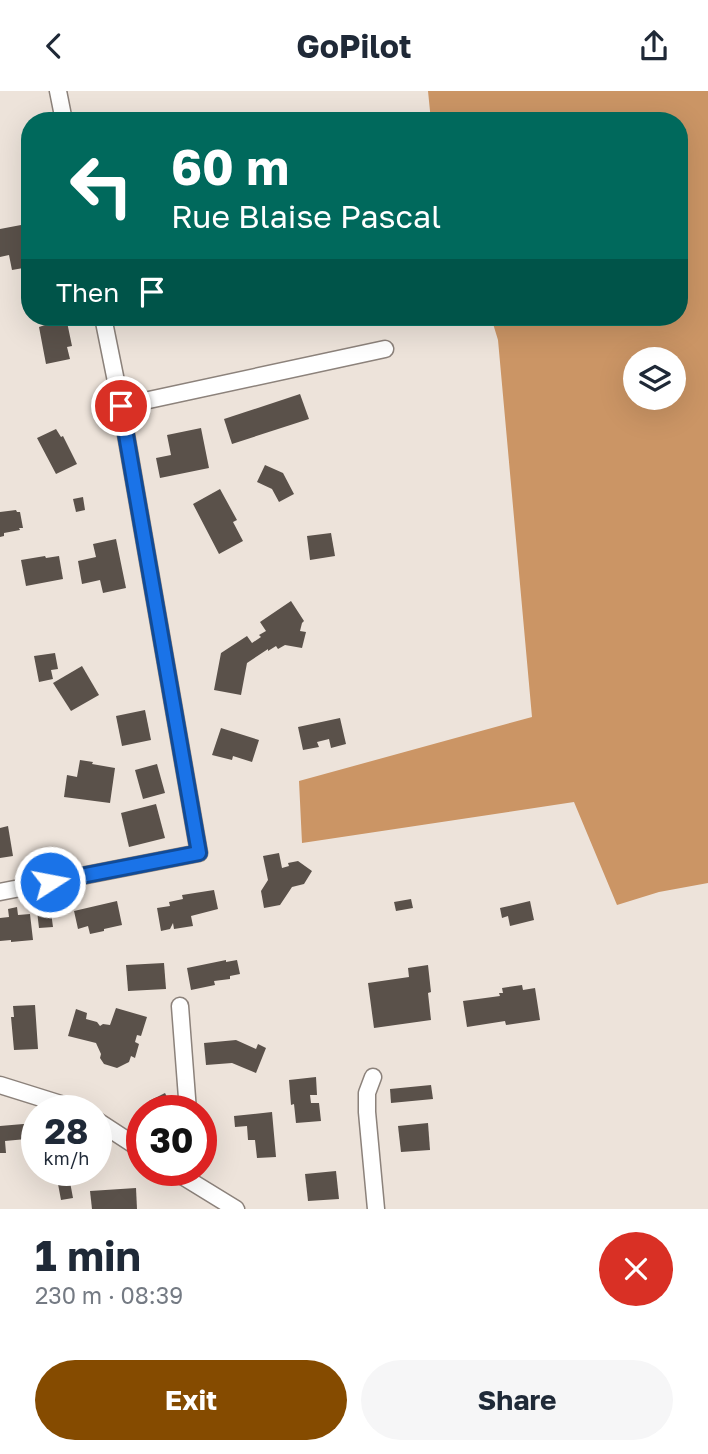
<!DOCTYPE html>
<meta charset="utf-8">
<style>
:root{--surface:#fff;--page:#f6f6f7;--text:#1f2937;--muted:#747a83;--accent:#854b00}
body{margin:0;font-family:"Golos Text",sans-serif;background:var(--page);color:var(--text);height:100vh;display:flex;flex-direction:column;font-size:26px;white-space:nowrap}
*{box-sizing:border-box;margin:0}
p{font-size:23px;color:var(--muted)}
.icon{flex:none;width:38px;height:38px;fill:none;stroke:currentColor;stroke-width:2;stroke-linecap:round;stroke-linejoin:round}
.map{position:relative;height:1118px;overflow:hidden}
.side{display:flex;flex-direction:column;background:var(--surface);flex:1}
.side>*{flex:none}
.guide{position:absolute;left:21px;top:21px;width:667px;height:214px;border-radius:28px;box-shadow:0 7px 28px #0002;background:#00695c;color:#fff;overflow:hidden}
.fabs{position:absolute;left:623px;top:256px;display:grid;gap:14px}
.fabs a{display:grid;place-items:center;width:63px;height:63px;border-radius:50%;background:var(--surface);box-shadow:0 7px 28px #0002;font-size:35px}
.speed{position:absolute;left:21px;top:1004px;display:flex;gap:14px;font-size:35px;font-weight:700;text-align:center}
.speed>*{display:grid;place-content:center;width:91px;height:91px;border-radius:50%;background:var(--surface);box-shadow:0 7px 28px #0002;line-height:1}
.speed small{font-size:18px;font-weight:400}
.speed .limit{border:10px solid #d22;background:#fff;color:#111}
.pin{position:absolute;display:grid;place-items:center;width:60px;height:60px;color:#fff;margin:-30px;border:4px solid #fff;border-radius:50%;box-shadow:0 2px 7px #0007}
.me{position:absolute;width:77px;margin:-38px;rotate:79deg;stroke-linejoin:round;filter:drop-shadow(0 0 5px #0008)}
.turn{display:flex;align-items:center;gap:24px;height:147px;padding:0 35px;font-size:32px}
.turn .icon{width:91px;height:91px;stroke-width:2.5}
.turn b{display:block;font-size:49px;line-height:60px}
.then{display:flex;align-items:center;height:66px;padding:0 35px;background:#0003;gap:14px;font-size:26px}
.round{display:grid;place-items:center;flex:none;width:74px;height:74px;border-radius:37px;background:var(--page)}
.overview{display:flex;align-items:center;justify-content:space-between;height:119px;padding:0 35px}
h1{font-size:42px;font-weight:700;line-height:52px}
.primary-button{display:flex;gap:14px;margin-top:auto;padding:14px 35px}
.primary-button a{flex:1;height:80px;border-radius:42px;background:var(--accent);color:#fff;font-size:28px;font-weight:700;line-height:80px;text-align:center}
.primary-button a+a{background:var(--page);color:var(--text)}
header{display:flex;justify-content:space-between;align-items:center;height:91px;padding:0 35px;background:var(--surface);font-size:32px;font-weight:700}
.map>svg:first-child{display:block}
.forest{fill:#cb9565;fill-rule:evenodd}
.building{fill:#5a514a}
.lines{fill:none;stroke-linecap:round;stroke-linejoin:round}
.street-casing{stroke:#8c827b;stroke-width:19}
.street{stroke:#fff;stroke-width:16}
.route-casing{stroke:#114b97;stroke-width:18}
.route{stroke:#1a73e8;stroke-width:12}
</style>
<header><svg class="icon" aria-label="back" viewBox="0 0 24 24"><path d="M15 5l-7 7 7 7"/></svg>GoPilot<svg class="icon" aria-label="share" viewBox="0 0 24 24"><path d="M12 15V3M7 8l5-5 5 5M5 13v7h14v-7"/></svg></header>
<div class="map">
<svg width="708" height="1118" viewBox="0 0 708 1118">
<rect width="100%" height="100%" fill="#ede3da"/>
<path class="forest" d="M428,0H708V792L659,801L617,814L574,711L302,752L299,690L532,626L498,249L491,226H679V30H431ZM635,268H674V306H635Z"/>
<g class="building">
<path d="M21,134L29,176L12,179L9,164L0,166V138Z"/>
<path d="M44,226H73L74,230L67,231L72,255L67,256L70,268L46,273L39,236L45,234Z"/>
<path d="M300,303L309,328L232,353L224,328Z"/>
<path d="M201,337L209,377L160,387L156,367L171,364L167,344Z"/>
<path d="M56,338L61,346L63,345L77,373L56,383L37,347Z"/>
<path d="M265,374L283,382L294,403L279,411L272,398L257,391Z"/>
<path d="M220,398L237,429L233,431L243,450L219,463L193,413Z"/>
<path d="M83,406L85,419L76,421L73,408Z"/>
<path d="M16,419L17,421H20L23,437H19L20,439L4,442V445L0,446V421Z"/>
<path d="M331,442L335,465L310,469L307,445Z"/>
<path d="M116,448L126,497L103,502L100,489L82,493L78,470L96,466L93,453Z"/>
<path d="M45,465L46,467L59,465L63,488L26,495L21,469Z"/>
<path d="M291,510L304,530L302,532L300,540L306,541L302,557L285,554L278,558L276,555L268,560V558L247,572L241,604L214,599L221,562L247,545L252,552L261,546L259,544L266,540L260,531Z"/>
<path d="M55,562L58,578L51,579L53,588L39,591L34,565Z"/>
<path d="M82,575L99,604L71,620L53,592Z"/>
<path d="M145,619L151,649L122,655L116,625Z"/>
<path d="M340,627L346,653L331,657L329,648L317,651L319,656L303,659L298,636Z"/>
<path d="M221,637L259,649L252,671L233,665L232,669L212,664Z"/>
<path d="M80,669L93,671L92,673L115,677L110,712L64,706L67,684L77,686Z"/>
<path d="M157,673L165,702L143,708L135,679Z"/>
<path d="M156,713L165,747L129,756L121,722Z"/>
<path d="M8,735L13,765L0,767V737Z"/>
<path d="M279,762L282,777L289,775L288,772L298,770L312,780L304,793L292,796L280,814L264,817L261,800L268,789L263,765Z"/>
<path d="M214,799L218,818L191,825L193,835L174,838L173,832L170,838L161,840L157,817L170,815L169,811L183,808L182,804Z"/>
<path d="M411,808L413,817L396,820L394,811Z"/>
<path d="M117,810L122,834L104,838V840L90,843L88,835L78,838L74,820Z"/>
<path d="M530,810L534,829L510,835L508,825L502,827L500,817Z"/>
<path d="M50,814L53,836L39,837L37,820H41V815Z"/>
<path d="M17,816L18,824L30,823L33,849L11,851V849L0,850V827L9,826L8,818Z"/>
<path d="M226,869V871L237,869L240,883L230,885V888L214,890L215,894L191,899L187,877Z"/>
<path d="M164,872L166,898L128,900L126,874Z"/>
<path d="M428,874L431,901L428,902L431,929L374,937L368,892L409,886L408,877Z"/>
<path d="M522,894L523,899L535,897L540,929L506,934L505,930L467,936L463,910L500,905L499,902H503L502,897Z"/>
<path d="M35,914L38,958L14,959L11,926H14L13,915Z"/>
<path d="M116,917L147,926L141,945L137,944L135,951L139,953L135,967L131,965L129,971L117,977L104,973L100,967L101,963L96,952L68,945L76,918L87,922L86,928L97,931L100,935L103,933L110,934Z"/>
<path d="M236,949L256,958L258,953L266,957L256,982L232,972L206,974L204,952Z"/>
<path d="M316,986L317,1004H310L311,1012H319L321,1030L296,1032L294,1013L291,1014L289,989Z"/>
<path d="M431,994L433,1008L391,1012L390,998Z"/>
<path d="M165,1002L173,1018L168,1020H154L149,1010Z"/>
<path d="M272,1021L276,1066L257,1067L255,1049H248L247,1035L235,1036L234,1025Z"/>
<path d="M35,1032V1036H37V1047L5,1050L6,1062H0V1035Z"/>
<path d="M428,1032L430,1059L401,1061L398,1035Z"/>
<path d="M336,1080L339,1108L308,1110L305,1083Z"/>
<path d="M70,1091L73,1107L61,1109L58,1093Z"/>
<path d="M136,1097L137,1118H92L90,1100Z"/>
</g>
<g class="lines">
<defs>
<g id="street">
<path d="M58,0L64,30"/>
<path d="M121,315L385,258"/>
<path d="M0,801L199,762L121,315L103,226"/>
<path d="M180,915L188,1020"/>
<path d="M373,986L367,1002V1021L376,1118"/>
<path d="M0,994L83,1020"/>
<path d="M96,1029L142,1059"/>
<path d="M174,1080L236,1118"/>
</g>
</defs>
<use href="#street" class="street-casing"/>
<use href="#street" class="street"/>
</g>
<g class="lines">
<defs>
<path id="route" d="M50,791L199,762L121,315"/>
</defs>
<use href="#route" class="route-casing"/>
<use href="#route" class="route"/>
</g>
</svg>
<div class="fabs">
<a><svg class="icon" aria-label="layers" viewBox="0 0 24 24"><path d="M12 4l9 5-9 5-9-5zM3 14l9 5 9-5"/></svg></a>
</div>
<div class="speed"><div>28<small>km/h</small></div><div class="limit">30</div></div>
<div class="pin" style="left:121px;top:315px;background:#d93025"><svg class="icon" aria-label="arrive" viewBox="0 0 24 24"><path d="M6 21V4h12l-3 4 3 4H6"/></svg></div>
<svg class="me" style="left:50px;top:791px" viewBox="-20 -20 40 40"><circle r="17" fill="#1a73e8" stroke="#fff" stroke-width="3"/><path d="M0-11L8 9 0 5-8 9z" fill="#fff"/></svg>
<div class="guide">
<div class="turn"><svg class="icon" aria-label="left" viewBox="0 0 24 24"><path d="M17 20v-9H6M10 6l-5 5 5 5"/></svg><div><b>60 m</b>Rue Blaise Pascal</div></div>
<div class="then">Then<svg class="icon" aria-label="arrive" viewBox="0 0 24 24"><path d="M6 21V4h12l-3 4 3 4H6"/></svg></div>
</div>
</div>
<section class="side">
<div class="overview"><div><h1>1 min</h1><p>230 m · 08:39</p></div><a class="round" style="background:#d93025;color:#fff"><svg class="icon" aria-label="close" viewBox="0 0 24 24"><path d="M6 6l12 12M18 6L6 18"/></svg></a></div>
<div class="primary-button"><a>Exit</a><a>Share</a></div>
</section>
